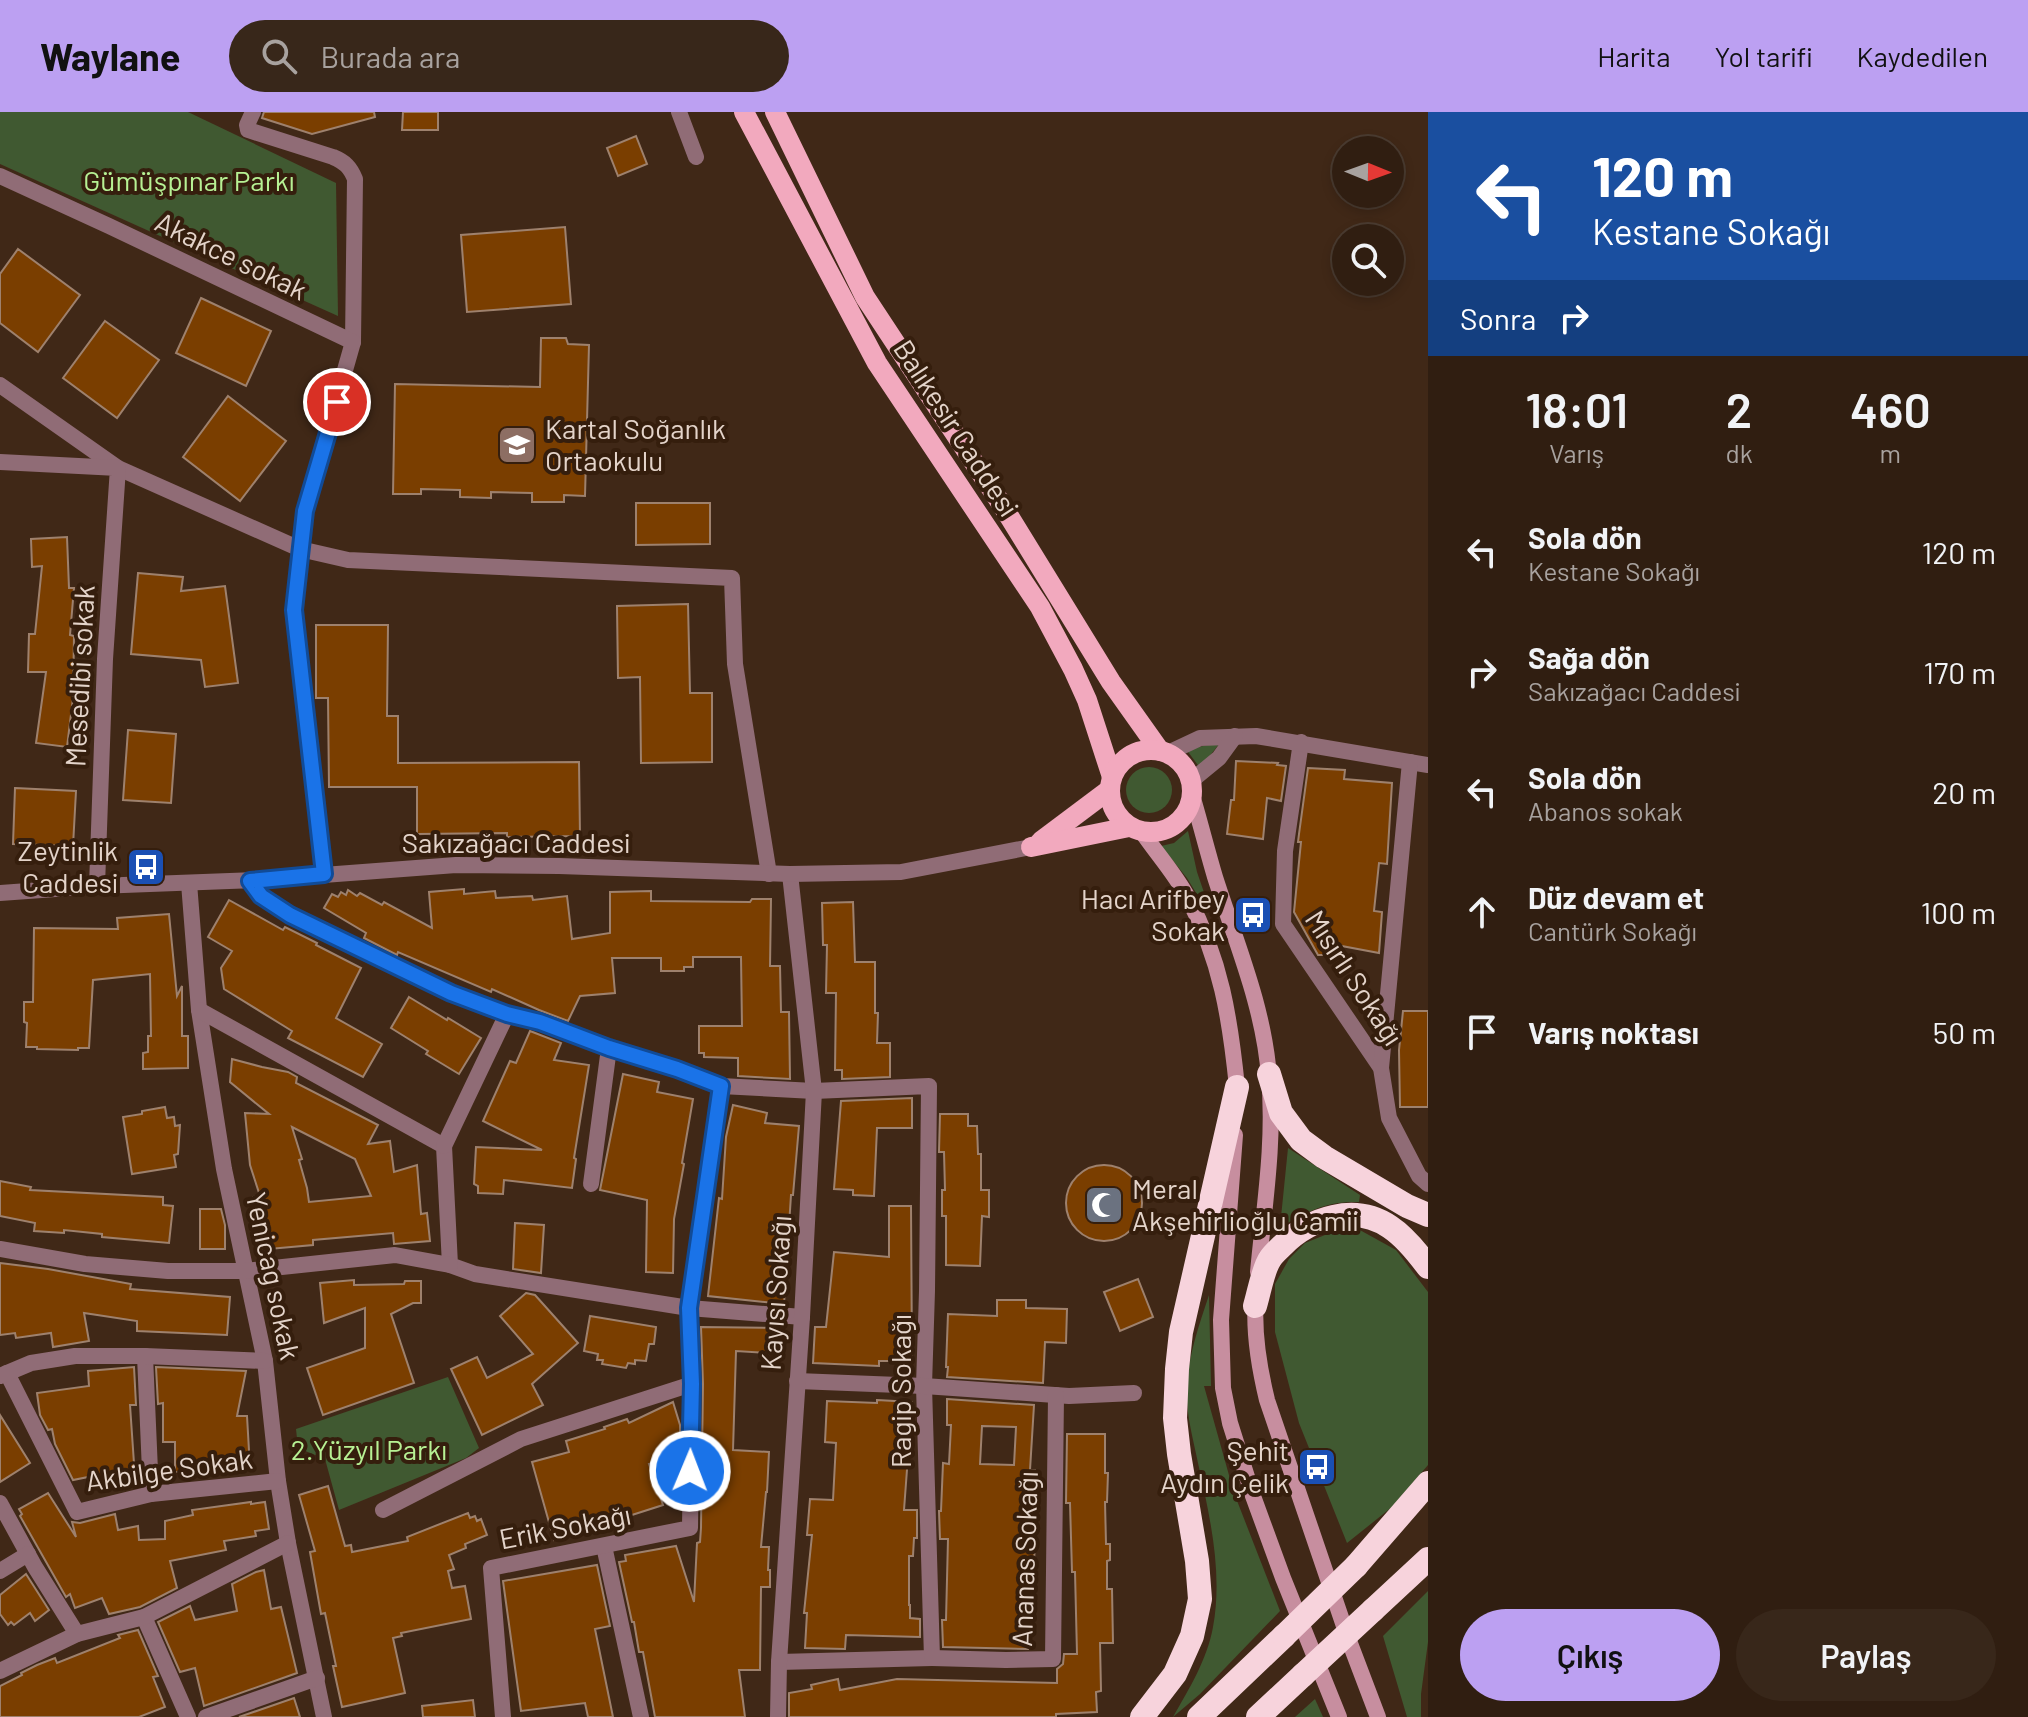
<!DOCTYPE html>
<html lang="tr">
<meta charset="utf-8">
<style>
:root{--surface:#301e11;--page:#38271a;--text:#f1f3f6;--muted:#a8a29f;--line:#4b3c31;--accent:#bca0f2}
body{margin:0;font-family:Barlow,sans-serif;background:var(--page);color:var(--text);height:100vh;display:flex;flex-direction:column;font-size:30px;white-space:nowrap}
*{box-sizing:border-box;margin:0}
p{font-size:26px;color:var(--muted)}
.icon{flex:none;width:44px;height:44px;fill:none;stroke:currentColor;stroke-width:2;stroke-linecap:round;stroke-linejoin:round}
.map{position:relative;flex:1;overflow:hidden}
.details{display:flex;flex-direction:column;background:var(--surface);width:600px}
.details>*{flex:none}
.top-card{background:#1a4fa0;color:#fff;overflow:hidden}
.needle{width:52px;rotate:91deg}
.buttons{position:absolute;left:1332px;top:24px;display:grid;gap:16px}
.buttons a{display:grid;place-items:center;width:72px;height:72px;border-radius:50%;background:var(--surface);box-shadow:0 4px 12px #0003,0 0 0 2px var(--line);font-size:40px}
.pin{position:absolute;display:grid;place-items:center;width:68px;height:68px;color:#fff;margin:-34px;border:4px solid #fff;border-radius:50%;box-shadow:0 2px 8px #0007}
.me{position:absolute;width:88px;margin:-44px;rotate:1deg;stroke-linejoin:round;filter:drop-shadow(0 0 6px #0008)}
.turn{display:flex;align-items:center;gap:28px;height:168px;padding:0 32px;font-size:36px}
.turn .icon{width:104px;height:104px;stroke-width:2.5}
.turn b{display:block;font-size:56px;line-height:68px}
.then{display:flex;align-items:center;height:76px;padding:0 32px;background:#0003;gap:16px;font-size:30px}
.eta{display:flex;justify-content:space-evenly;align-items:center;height:136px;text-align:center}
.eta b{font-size:48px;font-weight:600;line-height:56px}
.primary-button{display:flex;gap:16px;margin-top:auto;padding:16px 32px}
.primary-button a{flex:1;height:92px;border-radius:48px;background:var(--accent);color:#111;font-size:32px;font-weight:600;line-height:92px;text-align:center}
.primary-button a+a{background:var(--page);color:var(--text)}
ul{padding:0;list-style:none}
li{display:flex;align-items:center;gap:24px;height:120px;padding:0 32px}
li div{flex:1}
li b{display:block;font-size:30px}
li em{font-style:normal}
header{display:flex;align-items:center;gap:48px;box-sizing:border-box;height:112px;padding:0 40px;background:var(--accent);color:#111}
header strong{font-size:38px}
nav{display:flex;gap:44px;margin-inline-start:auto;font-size:28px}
.search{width:560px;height:72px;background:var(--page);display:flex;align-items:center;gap:20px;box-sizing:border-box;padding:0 28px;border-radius:44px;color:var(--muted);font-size:30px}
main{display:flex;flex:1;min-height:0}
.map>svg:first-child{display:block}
.green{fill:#405931}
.building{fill:#7a3e00;stroke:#9e816d;stroke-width:2;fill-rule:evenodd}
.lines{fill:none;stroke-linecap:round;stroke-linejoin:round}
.minor{stroke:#906c76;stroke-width:16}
.tertiary{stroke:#906c76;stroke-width:16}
.secondary{stroke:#c78e9f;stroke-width:16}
.primary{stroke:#f2a9be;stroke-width:20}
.motorway{stroke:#f7d3dc;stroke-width:24}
.motorway-bridge{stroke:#f7d3dc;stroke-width:24}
.route-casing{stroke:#114b97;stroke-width:20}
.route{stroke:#1a73e8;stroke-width:14}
.labels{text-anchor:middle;stroke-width:8;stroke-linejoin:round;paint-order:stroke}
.park-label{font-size:28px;fill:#b7f194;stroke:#351e0d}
.street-label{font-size:28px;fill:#e4d4ca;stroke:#351e0d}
.poi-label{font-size:28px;fill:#e4d4ca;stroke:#351e0d;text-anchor:end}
</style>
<header>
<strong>Waylane</strong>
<div class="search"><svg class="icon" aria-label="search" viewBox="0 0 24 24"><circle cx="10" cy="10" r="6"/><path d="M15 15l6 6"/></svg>Burada ara</div>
<nav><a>Harita</a><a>Yol tarifi</a><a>Kaydedilen</a></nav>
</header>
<main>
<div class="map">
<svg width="1428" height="1605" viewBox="0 0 1428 1605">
<rect width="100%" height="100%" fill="#402817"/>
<g class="green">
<path d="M0,0H188L336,71L338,204L0,52Z"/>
<path d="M1220,631L1200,656L1186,637Z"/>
<circle cx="1149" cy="678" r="23"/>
<path d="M1188,719L1197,760L1210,798L1207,799L1187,766L1161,734L1174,731Z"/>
<path d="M1288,1036L1360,1083L1359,1090C1325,1089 1310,1099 1280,1115Z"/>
<path d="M1358,1117L1396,1138L1428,1180V1353L1392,1395L1347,1431L1299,1311L1275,1220V1172L1289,1147L1305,1131L1325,1123Z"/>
<path d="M1209,1183L1211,1274H1204L1234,1381L1280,1499L1200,1582L1173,1605C1189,1577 1207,1548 1213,1515C1223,1461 1210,1405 1198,1351C1193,1326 1185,1299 1187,1272C1189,1241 1199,1213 1209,1183Z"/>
<path d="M448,1265L479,1336L466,1346L339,1398L325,1347L298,1336L296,1317Z"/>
<path d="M1428,1479V1530L1421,1582V1605H1407L1383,1524Z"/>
<path d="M1315,1587L1323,1605H1295Z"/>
</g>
<g class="building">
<path d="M264,0H374L375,5L312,22L262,6Z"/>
<path d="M403,0H438V18H402Z"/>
<path d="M636,24L647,52L618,64L607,36Z"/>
<path d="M565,115L571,192L467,200L461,123Z"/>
<path d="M18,137L80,183L38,240L0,211V162Z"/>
<path d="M201,186L271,219L246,274L176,241Z"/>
<path d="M105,209L159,248L117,306L63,266Z"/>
<path d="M541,226H566L568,232L589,233L585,384L564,383V390H532V381L491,380V386L460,385V378L421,377V382H393L395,272L540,275Z"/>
<path d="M228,284L286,329L240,389L183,345Z"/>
<path d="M636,391H710V432L636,433Z"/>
<path d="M67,425L69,476H74L70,523L74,524L73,586L67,635L36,631L46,560H28L29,522H35L42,454L32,455L31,427Z"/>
<path d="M138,461L183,465L181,479L225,474L238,571L205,575L201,548L131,542Z"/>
<path d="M688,492L690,581H712V650L641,651L640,565L618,566L617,494Z"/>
<path d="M316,513H388L387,604H398V651L579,650L580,724L507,725V721L417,722V675H329L328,586H316Z"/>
<path d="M128,618L176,622L171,691L123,688Z"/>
<path d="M1236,649L1278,651L1277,653L1286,654L1281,689L1267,686L1263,727L1227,722L1231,688H1234Z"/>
<path d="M1308,656L1345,658L1344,667L1392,671L1387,752L1379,751L1374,799L1382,800L1379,841L1331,832L1330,843H1318L1294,800L1301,730H1298L1299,722Z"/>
<path d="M15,676L76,679L73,734L13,732Z"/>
<path d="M464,777V782L495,779L496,786L532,784L533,788L567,784L572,827L610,821V780L651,779V789L750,790L752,787H771L770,854H780L781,900H789L790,967L738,964V946L704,945V941H699V914H742L741,845H693V855H684V859H661V846H612L615,881L580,884L568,909L539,898L492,877L491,880L398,840L397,843L364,826L366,821L324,796L332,782L338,785L341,780L346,783L348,778L357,784L360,781L382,793L384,790L432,816L429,780Z"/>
<path d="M229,788L283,818L285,815L317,831L316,833L361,856L336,906L382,932L363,965L288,926L292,919L224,877L221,856L232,839L208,825Z"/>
<path d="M853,790L855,850H875V901H878L877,931H890V965L842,967V958H835L836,881H826L827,833H823L822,791Z"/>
<path d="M169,802L177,884L182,874V924H188V956L143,957V941L148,940V924H151L150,862L93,868L89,936H78V938L37,937V935H26L27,911L24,910V890H33L34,816L118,817L117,806Z"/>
<path d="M409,885L447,908L448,906L481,926L459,962L426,942L428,939L391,916Z"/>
<path d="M1403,899H1428V995H1400L1399,938Z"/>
<path d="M530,919L561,931L554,948L589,953L574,1046L576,1047L572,1076L504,1068L503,1082L478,1081V1074L474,1072L476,1035L542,1038L483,1009L510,949L516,951Z"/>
<path d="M232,947L262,955L288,960L297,965L296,971L378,1013L368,1032L390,1029L394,1060L417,1053L421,1102L427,1101L430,1129L394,1132L393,1121L313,1128V1133L258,1138L253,1085L260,1084L250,1053L245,1001L269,1002L230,970ZM292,1015L355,1047L371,1084L309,1090L307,1076L299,1048L302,1047Z"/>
<path d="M623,962L659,970L657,980L693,987L682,1051L684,1052L674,1107L673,1161L646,1160L647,1088L600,1078Z"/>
<path d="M912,986V1016H877L874,1084L853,1083V1078L834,1077L841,989Z"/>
<path d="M733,993L767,1001L765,1011L799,1014L793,1083H791L784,1192L708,1184L719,1086L722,1087L726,1025Z"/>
<path d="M165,995L167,1006L174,1005L175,1014L180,1013L178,1042L174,1043L176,1055L132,1062L123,1005L142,1002V999Z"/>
<path d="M940,1002H968V1014H977L978,1042H981V1078H989V1105L982,1104L980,1154L946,1153V1104H942V1078H945L944,1040H939Z"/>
<circle cx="1104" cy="1091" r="38"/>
<path d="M0,1069L31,1075L30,1078L163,1085V1093L173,1094L169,1131L102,1125V1122L64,1118V1121L34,1119L35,1111L0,1104Z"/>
<path d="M889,1094H911L912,1249H879V1254L813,1251L815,1215H826L834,1140L889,1145Z"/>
<path d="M200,1097H221L225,1113V1137H200Z"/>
<path d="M515,1111L544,1113L541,1161L513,1157Z"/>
<path d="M0,1151L48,1157L131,1172L130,1177L230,1185L227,1223L137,1219V1209L84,1201L89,1229L53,1235L51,1221L16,1226L15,1221L0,1223Z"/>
<path d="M1138,1167L1153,1205L1120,1219L1104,1180Z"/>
<path d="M354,1168V1173L404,1172L405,1169H421V1191H413L391,1202L414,1271L323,1303L307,1256L365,1236V1196L324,1211L320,1171Z"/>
<path d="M526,1181L535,1183L578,1231L532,1272L543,1293L482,1323L451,1257L477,1245L487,1266L533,1242L500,1204Z"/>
<path d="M997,1188H1026V1196L1067,1197L1066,1231L1045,1230L1043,1271L947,1265L948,1255H946L948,1202L997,1204Z"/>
<path d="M590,1204L656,1215L654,1232H649L646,1249L635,1248V1252L628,1251L626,1256L602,1252L603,1248H597L598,1242L584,1239Z"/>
<path d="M701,1215L783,1216L781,1242L736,1239L733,1338L769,1340L767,1380H766L761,1435H769L768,1458H770V1475H761L760,1558H739L745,1605H655L643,1540H639L634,1510H632L619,1450L626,1449L625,1443L676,1434L694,1490L697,1431L700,1430L701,1416L703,1272Z"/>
<path d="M134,1255L136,1293H130L135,1366L99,1368L98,1363L73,1368L55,1332L52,1317L48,1318L40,1303L37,1281L89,1274L88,1259Z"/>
<path d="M156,1255L246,1259L237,1304H247L250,1356L175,1360V1330H163V1291L158,1292Z"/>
<path d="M947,1287L1034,1293L1030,1358H1035L1032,1431H1035L1033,1468L1023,1467L1022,1511H1028V1537L943,1535L942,1508H946L948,1427H940L939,1399H941L943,1351L949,1352L951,1313H947ZM982,1314L1016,1315L1014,1353L980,1352Z"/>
<path d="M877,1288L912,1290L904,1398H917V1426H914L913,1444H909V1493H910V1506L920,1507V1525L846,1523L845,1537L805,1536L807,1501H804L812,1423H807L810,1387L833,1388L836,1331L825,1330L827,1289L877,1291Z"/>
<path d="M673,1290L680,1313V1331L671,1346L649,1352L663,1393L554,1428L532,1350L569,1340L566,1329L605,1317L604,1315L627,1307L629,1311Z"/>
<path d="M0,1303L30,1351L0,1370Z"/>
<path d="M1067,1322H1105V1361H1108L1107,1390H1105L1106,1432H1110V1448L1107,1449V1477H1112L1113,1531H1100L1101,1579L1096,1580L1097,1600L1056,1602V1605H789V1581L812,1577L811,1573L838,1567L840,1578L897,1567L1057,1571V1557L1063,1552L1064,1542H1077L1075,1460H1072L1070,1391H1066Z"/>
<path d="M328,1374L345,1434L351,1433L352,1440L408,1429L407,1425L468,1401L470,1406L475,1404L477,1409L481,1407L487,1423L465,1432L466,1436L449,1443L454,1457L448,1459L452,1476L465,1474L471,1507L401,1521L402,1524L393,1526L405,1581L342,1595L333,1554H336L325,1501L321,1502L310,1440L315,1439L299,1383Z"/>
<path d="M48,1381L76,1425L72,1410L80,1411L115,1402L118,1418L138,1414L139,1428L165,1427V1409L193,1403L192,1398L251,1390V1392L265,1390L269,1417L255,1419L256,1424L224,1429L226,1438L170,1449L177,1476L140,1495L109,1502L102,1486L75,1496L70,1482L66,1485L20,1404L22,1402L19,1397Z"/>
<path d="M597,1453L610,1514L595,1517L613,1605H588L585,1591L521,1599L503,1469Z"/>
<path d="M264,1458L271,1497L281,1495L297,1561L204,1594L195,1556L180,1560L158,1510L190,1494L195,1508L237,1499L232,1472L256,1460Z"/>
<path d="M26,1462L49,1498L35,1509L30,1501L14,1513L11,1510L8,1513L0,1502V1483Z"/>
<path d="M138,1518L158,1564L153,1565L165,1595L139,1605H0V1574L22,1563L21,1561L37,1553L55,1546L57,1551L120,1526L118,1523Z"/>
<path d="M294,1586L300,1605H239Z"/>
<path d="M473,1588L475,1605H423L422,1594Z"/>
</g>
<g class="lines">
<g class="minor">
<path d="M253,0L247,13L248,18L333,45C345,50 350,55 355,67L353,230L305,399L294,498L324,762"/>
<path d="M679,0L696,45"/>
<path d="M0,64L109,114L353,230"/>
<path d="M0,273L118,356L300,437L348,448L732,466L735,552L769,762"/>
<path d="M0,350L118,356L105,547L97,774"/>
<path d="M1301,630L1285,739L1283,812L1381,956L1389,1006L1419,1064L1428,1072"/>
<path d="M1168,641L1200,626L1256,624L1428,653"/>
<path d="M1191,669L1219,646L1235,624"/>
<path d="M250,769L261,784L290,803L451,881L507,902L540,910L609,936L677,957L721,974L814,979L929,974L927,1179L924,1274L932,1546L779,1550"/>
<path d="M189,771L199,898L224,1057L265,1249L278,1369L288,1431L324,1605"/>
<path d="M199,898L444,1034L450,1153L475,1162L689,1196L802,1205"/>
<path d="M1381,956L1410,650"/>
<path d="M444,1034L507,902"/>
<path d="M591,1072L609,936"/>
<path d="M0,1137L85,1152L168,1159H245L395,1143L450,1153"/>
<path d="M145,1244L151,1382"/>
<path d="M7,1261L77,1400L151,1382L278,1369"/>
<path d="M0,1264L31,1251L75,1244H145L265,1249"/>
<path d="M797,1269L924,1274L1069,1284L1134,1281"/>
<path d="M0,1391L35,1455L77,1522"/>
<path d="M383,1398L521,1327L692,1272"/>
<path d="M604,1434L641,1605"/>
<path d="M0,1459L28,1442"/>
<path d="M144,1505L188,1605"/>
<path d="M932,1546L1006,1548L1053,1547L1056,1283"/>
<path d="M0,1559L77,1522L144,1505L288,1431"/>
<path d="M206,1605L317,1566"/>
<path d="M503,1605L491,1456L690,1416L692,1272L689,1196L721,974"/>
<path d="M778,1605L779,1550L802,1205L814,979L790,762"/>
</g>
<path class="tertiary" d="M0,781L97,774L257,768L456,753L559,754L790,762L901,760L1031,735"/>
<g class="secondary">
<path d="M1192,683C1200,710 1207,738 1215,765C1236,831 1264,895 1269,965C1275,1030 1264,1095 1258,1160"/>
<path d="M1142,720C1157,742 1176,763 1188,786C1221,848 1230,906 1237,975V984"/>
<path d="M1235,1023L1221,1208L1223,1276L1230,1311L1253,1384L1283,1466L1339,1605"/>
<path d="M1256,1187C1253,1221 1259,1255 1267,1288L1348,1526L1378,1605"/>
</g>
<g class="primary">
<path d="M744,0L877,251L1040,495L1073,557L1087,588L1112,665"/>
<path d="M775,0L865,185L1004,396L1111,570L1160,639"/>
<circle cx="1151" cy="679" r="41"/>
<path d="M1041,729L1109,678"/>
<path d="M1031,735L1129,715"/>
</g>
<g class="motorway">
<path d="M1269,962L1281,1001L1301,1028L1324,1045L1407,1094L1428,1103"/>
<path d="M1255,1194C1259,1181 1263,1157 1270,1147C1273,1142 1279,1137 1283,1133C1310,1106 1355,1091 1390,1115C1405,1125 1417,1140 1428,1155"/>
<path d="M1356,1454L1428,1371"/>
<path d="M1373,1498L1428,1447"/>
<path d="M1142,1605L1175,1562L1192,1524L1200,1487L1197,1449L1179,1342L1175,1306L1177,1257L1181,1220L1237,975"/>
<path d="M1199,1605L1284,1524"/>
<path d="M1258,1605L1303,1563"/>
</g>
<g class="motorway-bridge">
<path d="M1284,1524L1356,1454"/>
<path d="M1303,1563L1373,1498"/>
</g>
</g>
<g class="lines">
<defs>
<path id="route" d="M337,290L305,399L294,498L324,762L250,769L261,784L290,803L451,881L507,902L540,910L609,936L677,957L721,974L689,1196L692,1272L690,1359"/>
</defs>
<use href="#route" class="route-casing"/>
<use href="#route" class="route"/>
</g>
<defs>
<symbol id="school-square" viewBox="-11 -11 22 22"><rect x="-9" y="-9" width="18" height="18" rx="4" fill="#8d6e63" stroke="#351e0d"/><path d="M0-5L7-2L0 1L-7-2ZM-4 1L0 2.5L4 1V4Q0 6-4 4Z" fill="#fff"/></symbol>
<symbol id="bus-square" viewBox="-11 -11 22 22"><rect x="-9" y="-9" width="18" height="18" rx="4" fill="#1a4fb4" stroke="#351e0d"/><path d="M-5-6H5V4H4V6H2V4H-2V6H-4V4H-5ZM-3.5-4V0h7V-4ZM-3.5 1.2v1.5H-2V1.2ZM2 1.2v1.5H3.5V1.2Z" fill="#fff"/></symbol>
<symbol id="mosque-square" viewBox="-11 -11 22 22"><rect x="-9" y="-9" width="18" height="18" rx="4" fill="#6b7280" stroke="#351e0d"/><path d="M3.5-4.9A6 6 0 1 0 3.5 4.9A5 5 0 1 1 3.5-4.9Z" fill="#fff"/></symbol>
</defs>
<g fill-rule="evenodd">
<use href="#school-square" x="495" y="311" width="44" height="44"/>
<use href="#bus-square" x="124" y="733" width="44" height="44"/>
<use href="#bus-square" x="1231" y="781" width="44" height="44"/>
<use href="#mosque-square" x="1082" y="1071" width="44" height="44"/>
<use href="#bus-square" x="1295" y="1333" width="44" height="44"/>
</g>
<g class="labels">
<g class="park-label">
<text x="189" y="79">Gümüşpınar Parkı</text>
<text x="369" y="1348">2.Yüzyıl Parkı</text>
</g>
<g class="street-label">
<text transform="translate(231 144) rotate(26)" y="10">Akakce sokak</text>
<text transform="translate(956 316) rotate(57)" y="10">Balıkesir Caddesi</text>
<text transform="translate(80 564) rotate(-87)" y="10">Mesedibi sokak</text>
<text x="516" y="741">Sakızağacı Caddesi</text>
<text transform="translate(1354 866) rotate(57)" y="10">Mısırlı Sokağı</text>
<text transform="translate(273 1164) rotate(78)" y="10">Yenicag sokak</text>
<text transform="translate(776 1181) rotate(-86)" y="10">Kayısı Sokağı</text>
<text transform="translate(901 1279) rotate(-90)" y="10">Ragip Sokağı</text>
<text transform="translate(169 1358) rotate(-8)" y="10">Akbilge Sokak</text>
<text transform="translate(565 1415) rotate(-11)" y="10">Erik Sokağı</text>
<text transform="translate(1025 1447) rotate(-88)" y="10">Ananas Sokağı</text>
</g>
<g class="poi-label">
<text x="545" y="327" text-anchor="start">Kartal Soğanlık<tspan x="545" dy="32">Ortaokulu</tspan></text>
<text x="118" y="749">Zeyti̇nli̇k<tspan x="118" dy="32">Caddesi̇</tspan></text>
<text x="1225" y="797">Hacı Ari̇fbey<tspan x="1225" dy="32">Sokak</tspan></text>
<text x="1132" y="1087" text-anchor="start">Meral<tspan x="1132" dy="32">Akşehirlioğlu Camii</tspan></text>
<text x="1289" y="1349">Şehit<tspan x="1289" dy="32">Aydın Çelik</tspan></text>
</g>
</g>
</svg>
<div class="buttons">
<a><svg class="needle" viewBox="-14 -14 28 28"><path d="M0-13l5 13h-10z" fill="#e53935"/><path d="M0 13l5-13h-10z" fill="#a8a29f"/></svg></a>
<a><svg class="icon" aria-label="search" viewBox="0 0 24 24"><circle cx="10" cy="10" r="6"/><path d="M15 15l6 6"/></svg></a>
</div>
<div class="pin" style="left:337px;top:290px;background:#d93025"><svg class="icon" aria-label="arrive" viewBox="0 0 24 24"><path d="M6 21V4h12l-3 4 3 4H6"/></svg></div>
<svg class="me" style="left:690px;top:1359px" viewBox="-20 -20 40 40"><circle r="17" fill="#1a73e8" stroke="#fff" stroke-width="3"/><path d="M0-11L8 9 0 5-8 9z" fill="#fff"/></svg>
</div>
<section class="details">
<div class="top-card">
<div class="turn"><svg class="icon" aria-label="left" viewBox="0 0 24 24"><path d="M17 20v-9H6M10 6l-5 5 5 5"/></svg><div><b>120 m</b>Kestane Sokağı</div></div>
<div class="then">Sonra<svg class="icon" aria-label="right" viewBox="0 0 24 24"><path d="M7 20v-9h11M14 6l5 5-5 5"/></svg></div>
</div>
<div class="eta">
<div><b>18:01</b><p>Varış</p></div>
<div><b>2</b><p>dk</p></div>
<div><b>460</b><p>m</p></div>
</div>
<ul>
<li><svg class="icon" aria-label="left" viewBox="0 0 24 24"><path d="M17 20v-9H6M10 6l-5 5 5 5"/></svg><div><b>Sola dön</b><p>Kestane Sokağı</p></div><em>120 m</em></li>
<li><svg class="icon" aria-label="right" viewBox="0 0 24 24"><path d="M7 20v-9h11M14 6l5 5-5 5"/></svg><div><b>Sağa dön</b><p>Sakızağacı Caddesi</p></div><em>170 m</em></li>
<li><svg class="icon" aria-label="left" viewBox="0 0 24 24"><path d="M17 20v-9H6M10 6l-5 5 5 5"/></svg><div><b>Sola dön</b><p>Abanos sokak</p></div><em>20 m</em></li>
<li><svg class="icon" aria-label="ahead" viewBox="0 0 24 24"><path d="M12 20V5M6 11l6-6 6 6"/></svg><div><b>Düz devam et</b><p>Cantürk Sokağı</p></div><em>100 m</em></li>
<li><svg class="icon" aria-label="arrive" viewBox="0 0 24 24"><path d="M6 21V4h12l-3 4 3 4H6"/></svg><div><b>Varış noktası</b></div><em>50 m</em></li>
</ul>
<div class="primary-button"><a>Çıkış</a><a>Paylaş</a></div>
</section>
</main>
